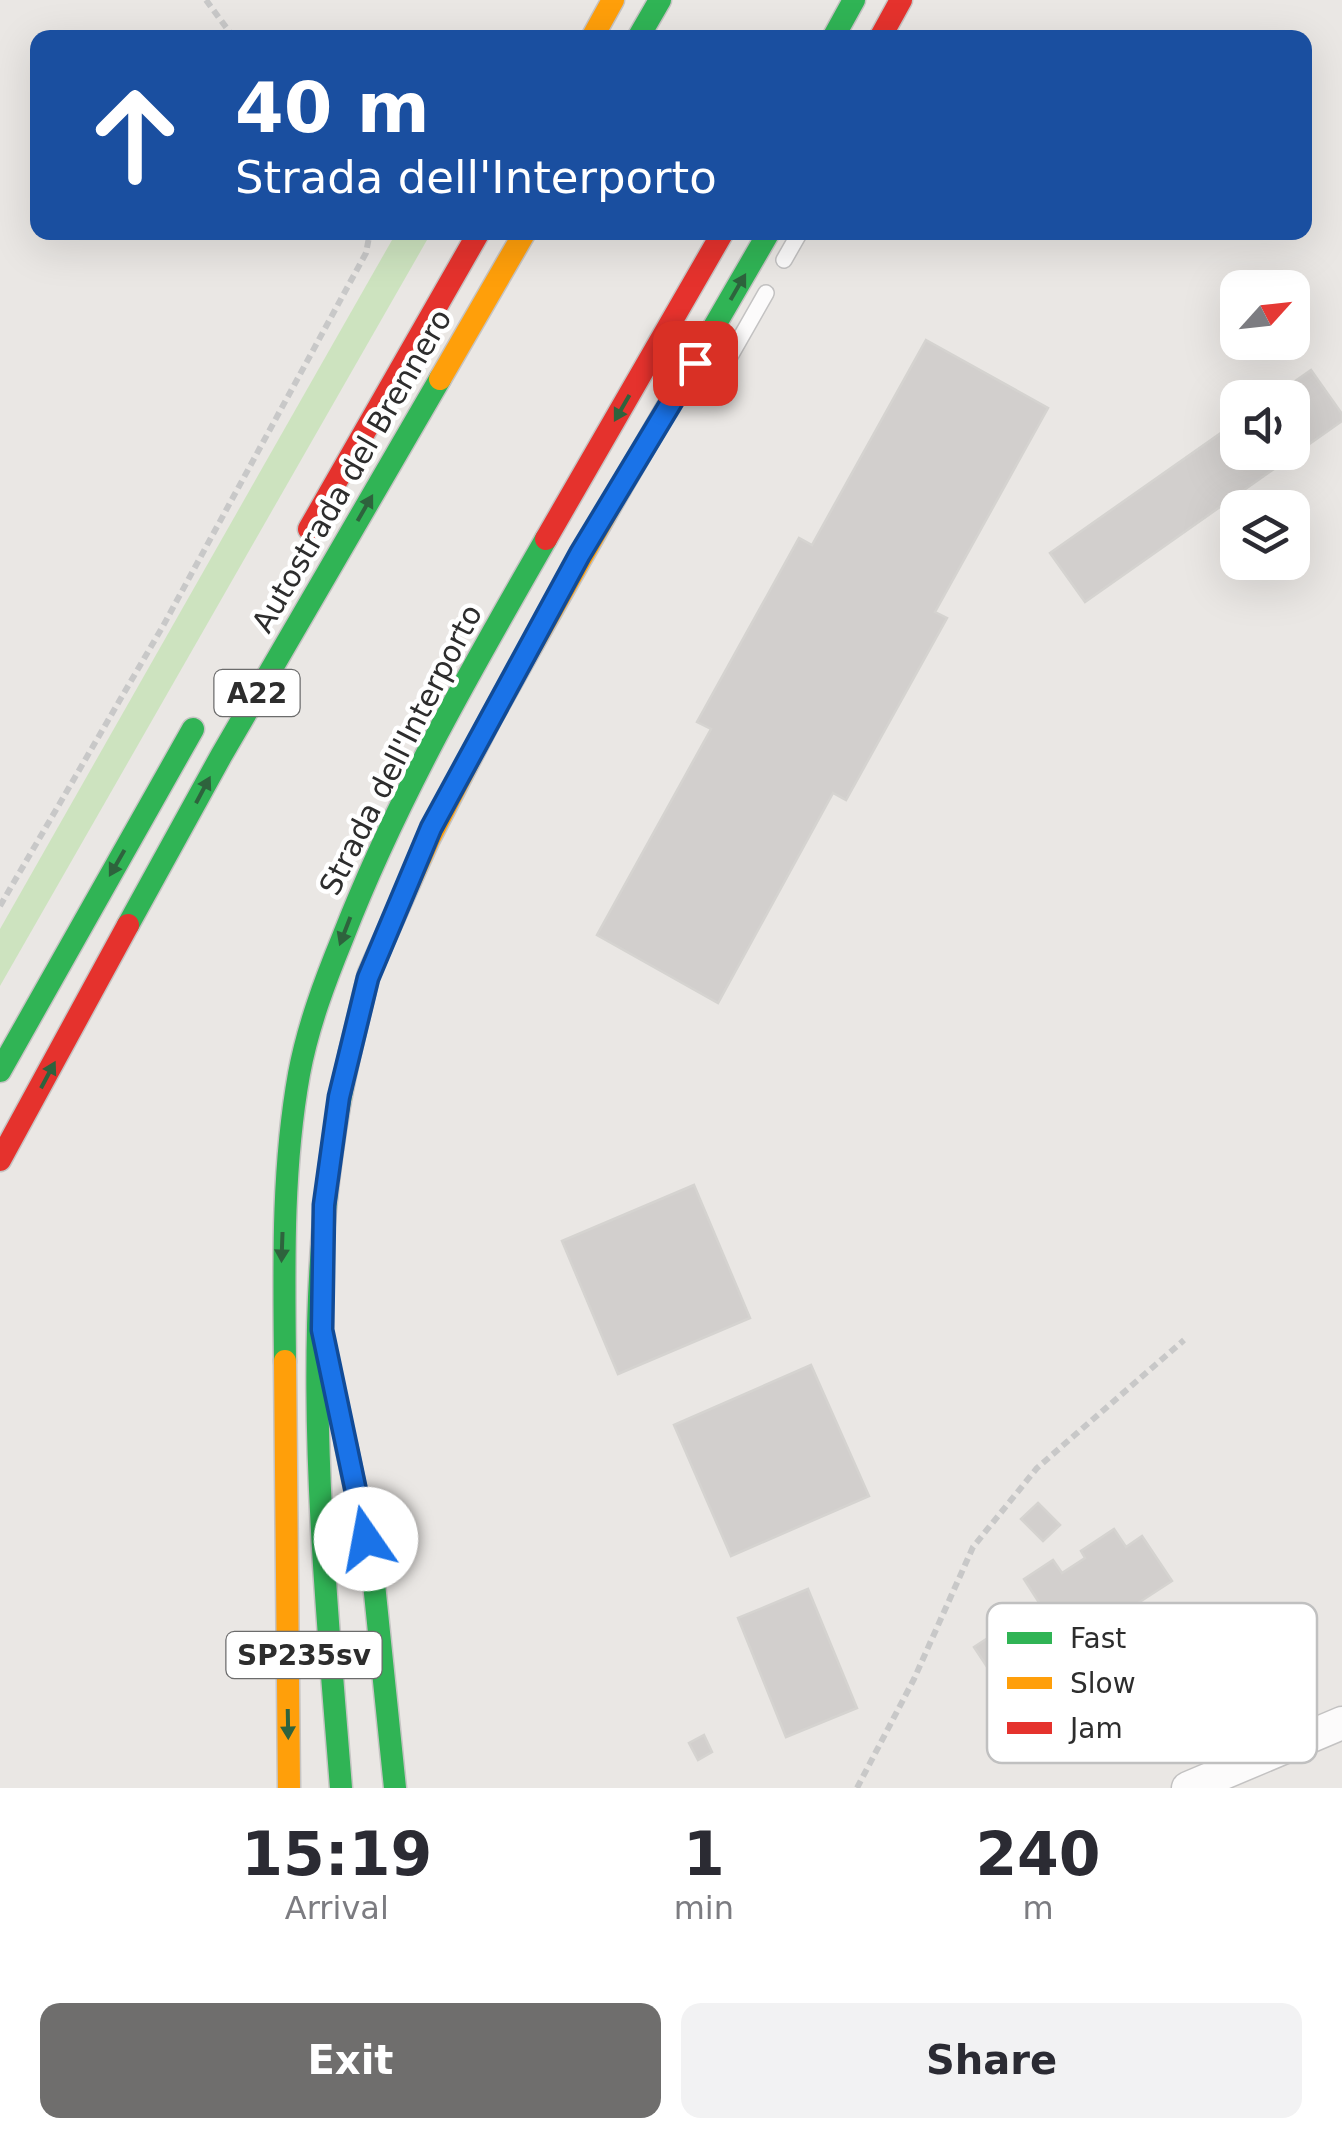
<!DOCTYPE html>
<style>
:root{--surface:#fff;--page:#f2f2f3;--text:#2b2b33;--muted:#7c7c81;--accent:#6f6e6d}
body{margin:0;font-family:"DejaVu Sans",sans-serif;background:var(--page);color:var(--text);height:100vh;display:flex;flex-direction:column;font-size:38px;white-space:nowrap}
*{box-sizing:border-box;margin:0}
p{font-size:32px;color:var(--muted)}
.icon{flex:none;width:55px;height:55px;fill:none;stroke:currentColor;stroke-width:2;stroke-linecap:round;stroke-linejoin:round}
.map{position:relative;height:1788px;overflow:hidden}
.drawer{display:flex;flex-direction:column;background:var(--surface);flex:1}
.drawer>*{flex:none}
.guide{position:absolute;left:30px;top:30px;width:1282px;height:210px;border-radius:20px;box-shadow:0 10px 40px #0002;background:#1a4fa0;color:#fff;overflow:hidden}
.needle{width:65px;rotate:63deg}
.tools{position:absolute;left:1220px;top:270px;display:grid;gap:20px}
.tools a{display:grid;place-items:center;width:90px;height:90px;border-radius:20px;background:var(--surface);box-shadow:0 10px 40px #0002;font-size:50px}
.pin{position:absolute;display:grid;place-items:center;width:85px;height:85px;color:#fff;margin:-42px;border-radius:20px;box-shadow:0 5px 15px #0006}
.me{position:absolute;width:110px;margin:-55px;rotate:348deg;stroke-linejoin:round;filter:drop-shadow(0 0 8px #0008)}
.turn{display:flex;align-items:center;gap:35px;height:210px;padding:0 40px;font-size:45px}
.turn .icon{width:130px;height:130px;stroke-width:2.5}
.turn b{display:block;font-size:70px;line-height:85px}
.eta{display:flex;justify-content:space-evenly;align-items:center;height:170px;text-align:center}
.eta b{font-size:60px;font-weight:700;line-height:70px}
.cta{display:flex;gap:20px;margin-top:auto;padding:20px 40px}
.cta a{flex:1;height:115px;border-radius:20px;background:var(--accent);color:#fff;font-size:40px;font-weight:700;line-height:115px;text-align:center}
.cta a+a{background:var(--page);color:var(--text)}
.map>svg:first-child{display:block}
.green{fill:#cde3bf}
.building{fill:#d2cfcd;stroke:#d5d3d0;stroke-width:2.5}
.lines{fill:none;stroke-linecap:round;stroke-linejoin:round}
.lane-casing{stroke:#c3c2c2;stroke-width:18}
.street-casing{stroke:#c3c2c2;stroke-width:35}
.fast-casing{stroke:#c6c4c3;stroke-width:25}
.slow-casing{stroke:#c6c4c3;stroke-width:25}
.jam-casing{stroke:#c6c4c3;stroke-width:25}
.path{stroke:#c8c8c8;stroke-width:6;stroke-dasharray:8 5;stroke-linecap:butt}
.lane{stroke:#fcfbfb;stroke-width:15}
.street{stroke:#fcfbfb;stroke-width:32}
.fast{stroke:#30b455;stroke-width:22}
.slow{stroke:#ff9f0a;stroke-width:22}
.jam{stroke:#e5322d;stroke-width:22}
.oneway{fill:#2e633d}
.route-casing{stroke:#114b97;stroke-width:25}
.route{stroke:#1a73e8;stroke-width:18}
.labels{text-anchor:middle;stroke-width:9;stroke-linejoin:round;paint-order:stroke}
.shield{fill:#fff;stroke:#6c6c6c;stroke-width:2.5}
.shield-label{font-size:28px;font-weight:bold;fill:#2d2d2d}
.street-label{font-size:30px;fill:#2d2d2d;stroke:#fff}
.key{fill:#fff;stroke:#c0c0c0;stroke-width:2.5}
.key-label{font-size:28px;fill:#2d2d2d}
</style>
<div class="map">
<svg width="1342" height="1788" viewBox="0 0 1342 1788">
<rect width="100%" height="100%" fill="#eae7e4"/>
<path class="green" d="M396,233H431L0,986V929Z"/>
<g class="building">
<path d="M926,340L1048,408L935,612L947,618L846,800L833,793L718,1003L597,935L711,729L697,722L799,538L812,545Z"/>
<path d="M1311,370L1342,414V421L1085,602L1050,553L1238,421V452H1292V398H1271Z"/>
<path d="M694,1185L750,1318L618,1374L562,1241Z"/>
<path d="M811,1365L869,1496L731,1556L674,1425Z"/>
<path d="M1038,1503L1060,1525L1043,1541L1021,1519Z"/>
<path d="M1114,1529L1126,1547L1142,1536L1172,1581L1075,1644L1088,1663L1043,1692L1039,1685L1011,1703L974,1647L1040,1604L1024,1579L1053,1560L1062,1573L1085,1558L1081,1551Z"/>
<path d="M808,1589L857,1708L786,1737L738,1618Z"/>
<path d="M704,1735L712,1752L698,1760L689,1743Z"/>
</g>
<g class="lines">
<defs>
<g id="lane">
<path d="M784,260L800,232"/>
<path d="M700,394L717,379L766,293"/>
</g>
<path id="street" d="M1188,1788L1342,1723"/>
<g id="fast">
<path d="M638,38L660,0"/>
<path d="M833,38L854,0"/>
<path d="M620,489L769,232"/>
<path d="M128,925L221,756L440,379"/>
<path d="M0,1071L193,729"/>
<path d="M285,1361C284,1265 282,1169 299,1074C308,1026 325,981 343,937C397,798 472,668 546,539"/>
<path d="M346,1445L373,1574L395,1788"/>
<path d="M341,1788C322,1546 295,1291 350,1052"/>
</g>
<g id="slow">
<path d="M592,38L613,0"/>
<path d="M440,379L525,232"/>
<path d="M350,1052L369,973L429,839L491,718L620,489"/>
<path d="M285,1361L289,1788"/>
</g>
<g id="jam">
<path d="M880,38L901,0"/>
<path d="M309,529L479,232"/>
<path d="M546,539L723,232"/>
<path d="M0,1160L128,925"/>
</g>
</defs>
<use href="#lane" class="lane-casing"/>
<use href="#street" class="street-casing"/>
<use href="#fast" class="fast-casing"/>
<use href="#slow" class="slow-casing"/>
<use href="#jam" class="jam-casing"/>
<g class="path">
<path d="M206,0L234,38"/>
<path d="M0,906L163,626L366,253L370,232"/>
<path d="M857,1788L914,1679L973,1547L1037,1468L1184,1340"/>
</g>
<use href="#lane" class="lane"/>
<use href="#street" class="street"/>
<use href="#fast" class="fast"/>
<use href="#slow" class="slow"/>
<use href="#jam" class="jam"/>
</g>
<defs><path id="oneway-solid" d="M-6-.8H1V-3.2L6.5 0L1 3.2V.8H-6Z" transform="scale(2.5)"/></defs>
<g class="oneway">
<use href="#oneway-solid" transform="translate(738 287) rotate(-60)"/>
<use href="#oneway-solid" transform="translate(622 408) rotate(120)"/>
<use href="#oneway-solid" transform="translate(365 508) rotate(-60)"/>
<use href="#oneway-solid" transform="translate(203 790) rotate(-62)"/>
<use href="#oneway-solid" transform="translate(117 863) rotate(120)"/>
<use href="#oneway-solid" transform="translate(345 931) rotate(111)"/>
<use href="#oneway-solid" transform="translate(48 1075) rotate(-62)"/>
<use href="#oneway-solid" transform="translate(282 1247) rotate(92)"/>
<use href="#oneway-solid" transform="translate(288 1724) rotate(89)"/>
</g>
<g class="lines">
<defs>
<path id="route" d="M366,1539L322,1330L324,1205L339,1097L368,978L431,828L580,554L695,363"/>
</defs>
<use href="#route" class="route-casing"/>
<use href="#route" class="route"/>
</g>
<g class="labels">
<g class="shield">
<rect x="214.5" y="670" width="85" height="46" rx="8"/>
<rect x="226.5" y="1632" width="155" height="46" rx="8"/>
</g>
<g class="shield-label">
<text x="257" y="703">A22</text>
<text x="304" y="1665">SP235sv</text>
</g>
<g class="street-label">
<text transform="translate(352 471) rotate(-60)" y="10">Autostrada del Brennero</text>
<text transform="translate(401 750) rotate(-63)" y="10">Strada dell'Interporto</text>
</g>
</g>
<rect x="987" y="1603" width="330" height="160" rx="15" class="key"/>
<rect x="1007" y="1632" width="45" height="12" fill="#30b455"/>
<rect x="1007" y="1677" width="45" height="12" fill="#ff9f0a"/>
<rect x="1007" y="1722" width="45" height="12" fill="#e5322d"/>
<g class="key-label">
<text x="1070" y="1648">Fast</text>
<text x="1070" y="1693">Slow</text>
<text x="1070" y="1738">Jam</text>
</g>
</svg>
<div class="tools">
<a><svg class="needle" viewBox="-14 -14 28 28"><path d="M0-13l5 13h-10z" fill="#e53935"/><path d="M0 13l5-13h-10z" fill="#7c7c81"/></svg></a>
<a><svg class="icon" aria-label="sound" viewBox="0 0 24 24"><path d="M4 9h4l5-4v14l-5-4H4zM17 9q2 3 0 6"/></svg></a>
<a><svg class="icon" aria-label="layers" viewBox="0 0 24 24"><path d="M12 4l9 5-9 5-9-5zM3 14l9 5 9-5"/></svg></a>
</div>
<div class="pin" style="left:695px;top:363px;background:#d93025"><svg class="icon" aria-label="arrive" viewBox="0 0 24 24"><path d="M6 21V4h12l-3 4 3 4H6"/></svg></div>
<svg class="me" style="left:366px;top:1539px" viewBox="-20 -20 40 40"><circle r="19" fill="#fff"/><path d="M0-13L10 11 0 6-10 11z" fill="#1a73e8"/></svg>
<div class="guide">
<div class="turn"><svg class="icon" aria-label="ahead" viewBox="0 0 24 24"><path d="M12 20V5M6 11l6-6 6 6"/></svg><div><b>40 m</b>Strada dell'Interporto</div></div>
</div>
</div>
<section class="drawer">
<div class="eta">
<div><b>15:19</b><p>Arrival</p></div>
<div><b>1</b><p>min</p></div>
<div><b>240</b><p>m</p></div>
</div>
<div class="cta"><a>Exit</a><a>Share</a></div>
</section>
